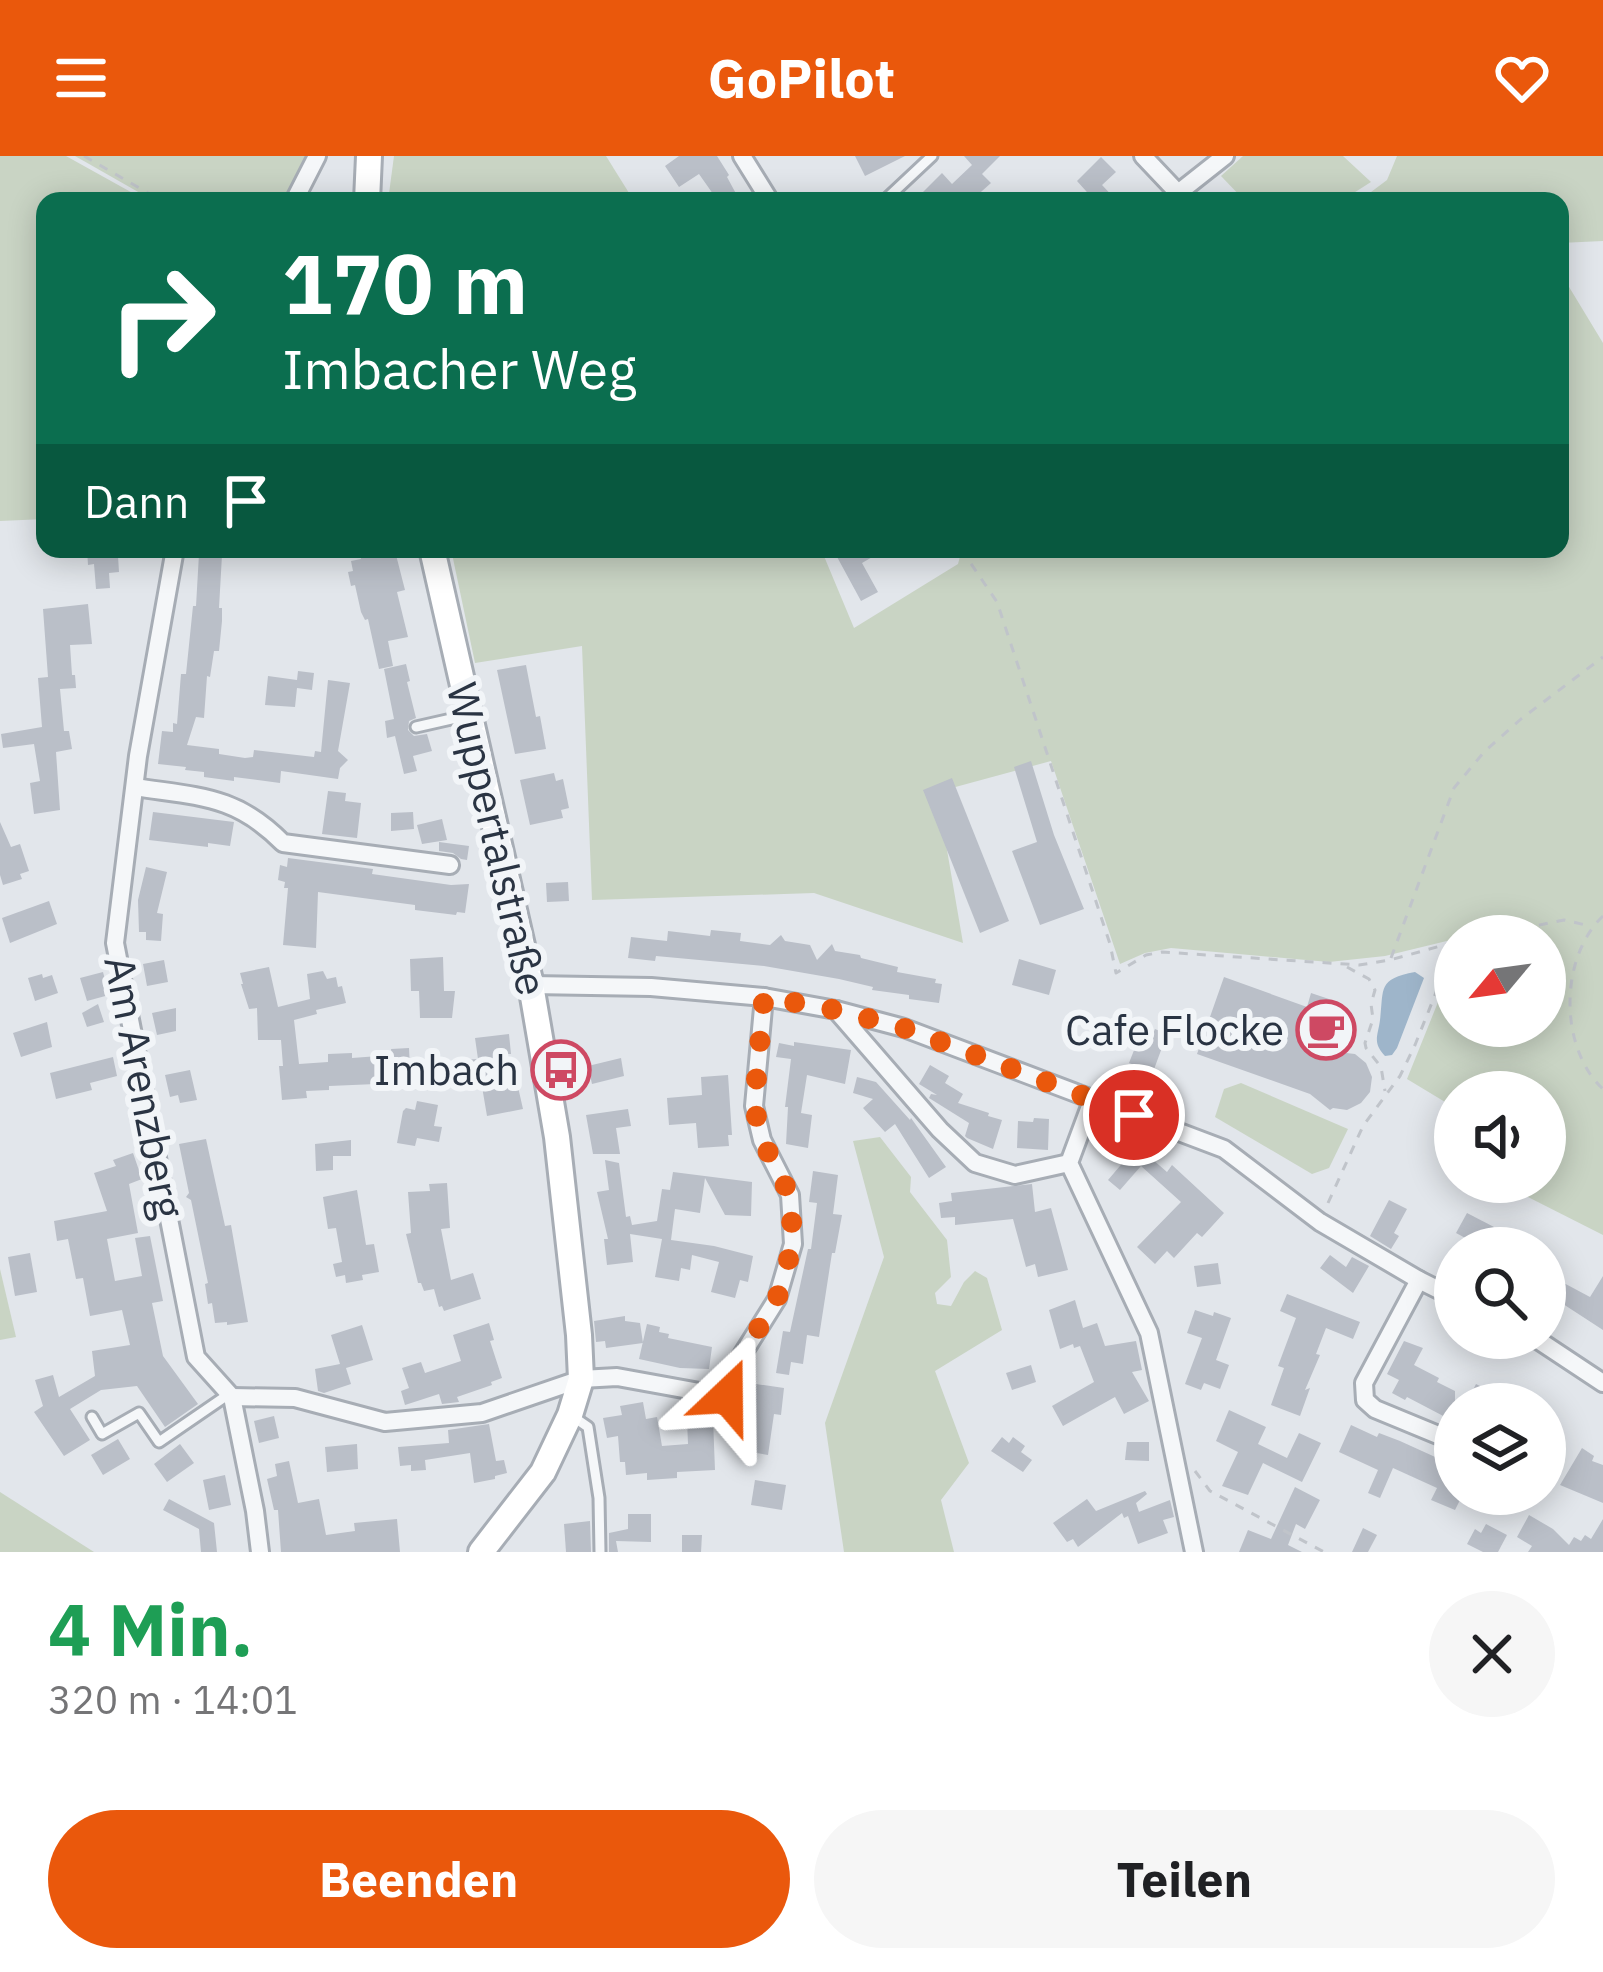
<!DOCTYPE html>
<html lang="de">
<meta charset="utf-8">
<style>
:root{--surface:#fff;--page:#f6f6f6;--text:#202124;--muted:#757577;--accent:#ea580c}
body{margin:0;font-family:"IBM Plex Sans",sans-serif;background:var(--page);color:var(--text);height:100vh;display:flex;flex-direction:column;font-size:45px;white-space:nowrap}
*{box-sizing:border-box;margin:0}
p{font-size:39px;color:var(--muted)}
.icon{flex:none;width:66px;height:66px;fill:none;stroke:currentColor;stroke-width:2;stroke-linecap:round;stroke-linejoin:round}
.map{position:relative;height:1396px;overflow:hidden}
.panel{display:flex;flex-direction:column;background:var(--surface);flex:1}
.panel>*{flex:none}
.hud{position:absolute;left:36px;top:36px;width:1533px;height:366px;border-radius:24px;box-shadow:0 6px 30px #0003;background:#0b6e4f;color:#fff;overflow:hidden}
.needle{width:78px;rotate:241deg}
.tools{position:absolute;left:1434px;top:759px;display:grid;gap:24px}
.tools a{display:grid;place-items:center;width:132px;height:132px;border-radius:50%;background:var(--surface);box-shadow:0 6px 30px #0003;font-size:60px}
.pin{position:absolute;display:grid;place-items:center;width:102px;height:102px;color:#fff;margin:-51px;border:6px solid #fff;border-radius:50%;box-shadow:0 3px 12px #0007}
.me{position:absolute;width:132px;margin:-66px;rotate:23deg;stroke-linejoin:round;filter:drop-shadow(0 0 9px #0008)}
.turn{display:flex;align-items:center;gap:42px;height:252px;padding:0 48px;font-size:54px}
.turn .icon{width:156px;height:156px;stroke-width:2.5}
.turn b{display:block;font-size:84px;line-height:102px}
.then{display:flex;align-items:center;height:114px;padding:0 48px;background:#0003;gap:24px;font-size:45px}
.round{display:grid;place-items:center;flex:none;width:126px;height:126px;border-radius:63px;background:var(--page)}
.summary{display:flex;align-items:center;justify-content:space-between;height:204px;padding:0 48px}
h1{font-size:72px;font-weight:700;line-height:90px;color:#1e9e55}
.button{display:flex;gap:24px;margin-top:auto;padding:24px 48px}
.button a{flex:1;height:138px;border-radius:72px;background:var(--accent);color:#fff;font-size:48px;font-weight:700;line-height:138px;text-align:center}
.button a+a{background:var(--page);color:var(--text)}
header{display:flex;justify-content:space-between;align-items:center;height:156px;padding:0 48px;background:var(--accent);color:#fff;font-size:54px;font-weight:700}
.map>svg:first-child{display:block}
.green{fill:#c9d4c4}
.water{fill:#9eb5ca}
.building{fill:#babfc8}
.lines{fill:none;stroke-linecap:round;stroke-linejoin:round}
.lane-casing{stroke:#a7adb5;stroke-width:15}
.street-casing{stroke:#a7adb5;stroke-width:22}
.secondary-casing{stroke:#a7adb5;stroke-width:30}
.path{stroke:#c0c4ca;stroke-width:3;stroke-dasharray:9 9;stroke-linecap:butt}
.lane{stroke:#f5f7f9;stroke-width:9}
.street{stroke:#f5f7f9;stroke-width:16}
.secondary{stroke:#fff;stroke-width:24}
.route{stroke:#ea580c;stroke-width:21;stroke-dasharray:0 37.8}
.labels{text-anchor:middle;stroke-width:12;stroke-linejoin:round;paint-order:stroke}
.street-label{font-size:42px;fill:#2a3443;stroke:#f2f5f8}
.poi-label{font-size:42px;fill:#2a3443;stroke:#f2f5f8;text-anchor:end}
</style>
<header><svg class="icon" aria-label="menu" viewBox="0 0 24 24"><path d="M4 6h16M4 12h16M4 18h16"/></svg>GoPilot<svg class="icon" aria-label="heart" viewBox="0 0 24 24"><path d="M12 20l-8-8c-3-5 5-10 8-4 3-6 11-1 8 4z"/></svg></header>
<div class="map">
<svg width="1603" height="1396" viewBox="0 0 1603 1396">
<rect width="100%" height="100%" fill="#e2e6eb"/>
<g class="green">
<path d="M0,0H66L147,45H45V363L0,365Z"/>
<path d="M75,0H310L284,45H154Z"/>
<path d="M394,0H606L634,45H388Z"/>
<path d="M1243,0H1343L1371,26L1341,45H1245L1221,20Z"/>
<path d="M1397,0H1603V85L1560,87V45H1359L1387,24Z"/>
<path d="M1560,116L1603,187V1079L1506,1030L1507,1026H1545V936H1455V952L1407,923L1455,804V870H1545V780H1455V783L1385,800L1329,806L1171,792L1145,797L1120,808L1051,605L937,636L963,787L814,737L592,744L582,490L475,507L451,393H821L854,472L958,408L962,393H1560Z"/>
<path d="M1241,927L1348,973L1329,1012L1312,1018L1215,961L1224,933Z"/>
<path d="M880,981L911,1021L910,1036L947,1084L951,1121L935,1137L937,1148L951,1150L964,1126L975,1115L987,1122L1002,1174L935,1215L969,1307L941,1344L954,1396H844L825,1267L884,1101L853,985Z"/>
<path d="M0,1113L16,1181L0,1184Z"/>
<path d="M0,1336L94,1396H0Z"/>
</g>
<path class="water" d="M1415,816L1424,822L1397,892L1392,899L1385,900C1372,886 1378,880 1380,864C1384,833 1377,823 1415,816Z"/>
<g class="building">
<path d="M679,0H717L729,19L727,21L740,45H718L699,18L679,31L665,10Z"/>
<path d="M855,0H905L865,20Z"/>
<path d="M964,0H1000L982,18L991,27L973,43L968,38L964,42L961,39L954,45H914L942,17L952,28L972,9Z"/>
<path d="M1101,1L1116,16L1102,29L1117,45H1095L1077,25Z"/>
<path d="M87,393H107L108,401L118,400L119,416L109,417L110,432L96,433L94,408L88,409Z"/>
<path d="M359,393H380L381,398L395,395L405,434L397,436L408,481L388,485L393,510L379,513L368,463L365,464L361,456L355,429L351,430L348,416L353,415L351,405L361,403Z"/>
<path d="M847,393H886L862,407L878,436L861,445L836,399Z"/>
<path d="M199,398L222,399L219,452H222V465L219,495H214L210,521L207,520L204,562L196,561L187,589L219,593V598L245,602L253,601L254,594L314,601L315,595L321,596L328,524L350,527L338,595L348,604L340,612L338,623L281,615L280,627L234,621V625L204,621V616L185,614L186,611L158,608L162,575L173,576V567L177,568L181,518H186L193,450H196Z"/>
<path d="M88,448L92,488L70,489L72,519H75L76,532L60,533L64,575H69L72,593L56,596L60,654L34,658L30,627L40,625L34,588L3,592L1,578L42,571L38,522L48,521L43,453Z"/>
<path d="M406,508L410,525L407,526L416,562L409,565L408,574L414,580L427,578L432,595L413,600L417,615L404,618L395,580L387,582L385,565L394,563L384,513Z"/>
<path d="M526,509L536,561L540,560L546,593L515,598L497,514Z"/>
<path d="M298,515L314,517L312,534L297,532L295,551L265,549L268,520L297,524Z"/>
<path d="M1031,605L1054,679L1084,753L1040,769L1012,695L1037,686L1014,611Z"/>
<path d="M554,617L556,625L563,623L569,652L561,654L563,662L530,669L520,624Z"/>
<path d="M952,622L1009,765L980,777L923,634Z"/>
<path d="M328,635L346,637L345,645L361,647L357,682L322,678Z"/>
<path d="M153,656L234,666L230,690L208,687V691L149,684Z"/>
<path d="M413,656L414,673L391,675V657Z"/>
<path d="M442,663L447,684L422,688L417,669Z"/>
<path d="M0,666L11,691L20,688L29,715L20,718L22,723L3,729L0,719Z"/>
<path d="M439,686L469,690L467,704L461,703L453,697L439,695Z"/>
<path d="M288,702L373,713L372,718L451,729L469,728L465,757L457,756L456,759L415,754V749L318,736L316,792L283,789L288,732H284L285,726L278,724L280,709L287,711Z"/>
<path d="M146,711L167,716L157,757L163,758L161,785L146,784V776H139L138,744Z"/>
<path d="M568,726L569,745L547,746L546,727Z"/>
<path d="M49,745L57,768L10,787L2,762Z"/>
<path d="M711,774L741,777L740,785L770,789L781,779L785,785L810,789L817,804L832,788L835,795L860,799L861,802L898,811L897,816L936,823L935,827L942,828L939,847L909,843V839L872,834L873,831L839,823L764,810L656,800L655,805L628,802L631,781L667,785L668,775L710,780Z"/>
<path d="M443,801L444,835H455L452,862H420L419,835H411L410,803Z"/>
<path d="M1019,803L1056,814L1049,839L1012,829Z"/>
<path d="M164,804L168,826L147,830L143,808Z"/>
<path d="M269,811L278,851L310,843L307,818L323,815L327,823L336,821L338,831L342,830L346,847L316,854L317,858L294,864L299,908L328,906V898L352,897V902L392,899L391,893L409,892L410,914L378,916L376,928L329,930V934L306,935L307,942L282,944L279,910H283L281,884H258L257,852L249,853L241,828H243L240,817Z"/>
<path d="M103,816L109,839L87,845L80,822Z"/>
<path d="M42,818L43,822L52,819L58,837L35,845L28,822Z"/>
<path d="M1224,821L1307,851L1311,837L1332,844L1328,858L1341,862L1329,895L1355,898L1366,907L1372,921L1370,936L1361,947L1347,954L1333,952L1330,954L1310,938L1197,898Z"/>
<path d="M98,848L104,866L87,871L82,857Z"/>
<path d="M176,852V875L157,879L152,857Z"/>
<path d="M47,866L52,891L21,901L13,877Z"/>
<path d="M1155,873L1167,878L1153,916L1129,907L1138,884L1142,885L1143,881L1150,884Z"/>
<path d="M509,878L511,898H504L506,931H518L523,953L487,960L480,919L461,920L460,904L478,903L475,882Z"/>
<path d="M794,886L851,894L845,928L807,919L801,957L812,959L808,992L786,988L788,951H785L791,903L776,901L779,887L794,890Z"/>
<path d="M113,901L117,920L90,927L92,934L56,943L50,917Z"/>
<path d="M621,902L624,920L592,928L588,910Z"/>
<path d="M930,909L949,920L945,927L963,938L958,947L989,957L988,960L1002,964L993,993L967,982L965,980L969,967L929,942L931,938L937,939L919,928Z"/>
<path d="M190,914L197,944L180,947L178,939L170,941L165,919Z"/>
<path d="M728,919L732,979H728L729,990L698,992L696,967L669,969L667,942L702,939L701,921Z"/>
<path d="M857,921L876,926L910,964L911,962L946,1011L929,1022L895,968L885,976L863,952L873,943L853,937Z"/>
<path d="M417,945L438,949L434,970L442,971L439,986L417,982L415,990L397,987L403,955L406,952L415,954Z"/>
<path d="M628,953L631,970L616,972L620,998H593L586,959Z"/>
<path d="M1034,962L1049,963L1048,994L1017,992L1018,965L1033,966Z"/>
<path d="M206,983L225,1070L231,1069L248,1166L227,1169V1166L215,1167L212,1147L208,1148L205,1128L208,1127L191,1044L186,1041L189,1037L179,988Z"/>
<path d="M351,984V1000H333V1014L316,1015L315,988Z"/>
<path d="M1137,990L1167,1016L1172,1009L1224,1057L1202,1081L1197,1077L1174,1102L1167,1095L1155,1108L1137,1091L1181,1046L1141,1010L1120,1034L1108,1024Z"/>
<path d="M133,997L142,1023L129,1028L138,1077L107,1083L115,1125L142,1120L135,1082L150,1080L163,1145L152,1147L163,1200L198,1248L165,1271L137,1230L101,1234L70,1253L90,1284L64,1300L34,1256L43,1250L35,1224L53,1219L59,1241L95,1220L92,1195L130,1189L122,1154L90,1160L83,1122L76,1123L68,1083L57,1085L54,1065L107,1055L94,1017L116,1010L113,1004Z"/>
<path d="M605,1004L619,1007L626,1061L630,1060L632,1069L657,1065L662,1033L670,1034L673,1016L752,1026L751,1060L725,1059L705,1022L700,1057L675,1053L671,1084L714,1090L753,1100L748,1126L740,1124L735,1142L711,1136L719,1106L692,1099L690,1114L681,1112L679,1125L655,1121L662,1083L630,1078L633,1106L607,1109L604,1083H608L597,1036L609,1034Z"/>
<path d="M813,1015L838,1019L833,1058L842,1059L835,1097H832L819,1181L807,1179L803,1208L791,1206L789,1219L776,1217L783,1175L790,1176L808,1093H811L817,1047L809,1046Z"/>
<path d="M447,1027L450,1072L441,1073L451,1124L473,1117L481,1143L444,1155L442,1150L439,1151L434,1133L424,1135L421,1127H418L406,1078L411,1077L408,1036L430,1035L429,1028Z"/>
<path d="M1032,1028L1035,1056L1051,1052L1068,1114L1038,1121L1035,1108L1026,1111L1013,1063L955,1069V1061L941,1062L939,1047L952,1045L951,1037Z"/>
<path d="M357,1034L366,1089L374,1088L379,1116L362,1119L363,1124L346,1127L345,1119L336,1121L333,1108L342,1106L336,1072L328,1073L323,1041Z"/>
<path d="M1389,1044L1407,1053L1394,1077L1399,1080L1391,1093L1370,1080Z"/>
<path d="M1467,1057L1494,1071L1484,1092L1456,1077Z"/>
<path d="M30,1097L37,1136L15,1140L8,1101Z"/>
<path d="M1330,1099L1346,1111L1352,1101L1369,1110L1353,1137L1320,1112Z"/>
<path d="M1218,1107L1221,1128L1197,1131L1194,1110Z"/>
<path d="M1545,1117L1590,1141L1603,1120V1174L1560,1146L1558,1151L1545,1144Z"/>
<path d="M1287,1138L1360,1166L1353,1183L1326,1172L1316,1198L1320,1199L1305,1234L1310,1232L1300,1260L1271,1249L1284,1212L1278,1210L1296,1162L1280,1155Z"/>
<path d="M1075,1144L1083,1172L1097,1167L1105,1190L1136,1185L1142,1214L1132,1216L1149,1245L1124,1258L1115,1241L1063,1270L1052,1250L1094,1226L1080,1190L1074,1192L1073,1188L1060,1193L1049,1154Z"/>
<path d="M1195,1154L1213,1160L1214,1156L1231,1162L1216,1204L1229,1209L1220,1233L1204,1227L1201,1234L1185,1228L1202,1182L1187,1177Z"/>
<path d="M625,1160V1165L640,1167L643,1187L606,1192L605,1185L596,1186L594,1165Z"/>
<path d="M489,1167L494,1184L490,1185L502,1222L491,1226L492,1229L457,1241L459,1246L442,1248L439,1238L405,1249L401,1235L409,1232L402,1212L421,1206L425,1217L461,1205L453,1179Z"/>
<path d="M647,1168L660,1171L659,1176L669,1178L668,1182L712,1191L709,1213L680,1212L639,1203Z"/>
<path d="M362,1169L373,1204L346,1212L351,1228L324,1237L318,1235L315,1213L340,1208L331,1179Z"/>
<path d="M1404,1185L1423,1192L1414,1209L1439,1222L1437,1226L1455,1235V1252L1449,1263L1407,1241L1405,1244L1392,1237L1399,1224L1387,1218Z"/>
<path d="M1031,1209L1036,1226L1012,1234L1006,1217Z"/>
<path d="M749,1227L784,1232L781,1259L774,1258L768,1299L746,1295L751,1261H748L749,1255L746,1254Z"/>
<path d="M1476,1228L1515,1248H1466Z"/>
<path d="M643,1246L646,1263L657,1261L662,1290L688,1288L687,1264L713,1263L715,1314L677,1316V1322L647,1324V1317L626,1319L625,1306H620L618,1280L607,1282L603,1262L622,1259L620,1250Z"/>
<path d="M1229,1254L1266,1271L1258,1288L1287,1302L1299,1277L1321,1287L1302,1326L1263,1307L1248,1339L1222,1330L1238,1296L1216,1285Z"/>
<path d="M274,1260L279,1282L259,1287L254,1265Z"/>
<path d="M489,1268L496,1305L504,1304L507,1317L495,1320V1323L474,1327L470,1297L425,1304L426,1314L411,1315V1309L400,1310L398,1291L449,1287L448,1274Z"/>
<path d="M1351,1269L1377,1281L1379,1277L1400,1285L1455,1310V1338H1463L1455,1354L1431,1344L1437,1332L1393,1312L1380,1342L1368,1337L1378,1314L1339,1296Z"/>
<path d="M1002,1281L1009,1287L1013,1281L1025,1290L1021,1296L1032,1304L1023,1316L991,1295Z"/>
<path d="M118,1283L130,1303L103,1319L91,1299Z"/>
<path d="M1127,1286H1149V1305L1125,1304Z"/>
<path d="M180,1288L194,1307L167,1326L154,1308Z"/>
<path d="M357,1288L358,1313L327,1316L325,1291Z"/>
<path d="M1582,1292L1594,1300L1592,1305L1603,1309V1347L1560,1329Z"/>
<path d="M289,1305L298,1347L319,1343L326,1379L355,1375L354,1367L397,1363L400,1396H281L278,1354H274L267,1323L277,1320L275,1308Z"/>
<path d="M225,1319L231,1349L209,1354L203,1324Z"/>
<path d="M755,1324L786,1329L782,1354L751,1349Z"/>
<path d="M1295,1331L1320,1344L1305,1373L1296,1368L1288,1389L1302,1396H1239L1248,1374L1271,1383Z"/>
<path d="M1145,1335L1147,1338L1136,1347L1139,1356L1136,1357L1170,1344L1174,1361L1163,1364L1168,1377L1138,1388L1128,1360L1124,1362L1122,1357L1078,1391L1073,1383L1067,1386L1053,1367L1087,1343L1096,1355Z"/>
<path d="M169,1343L214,1367L217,1396H201L199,1373L163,1354Z"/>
<path d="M628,1358H651V1386L616,1385L618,1396H609V1377L628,1373Z"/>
<path d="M1529,1359L1553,1373L1569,1389L1574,1381L1581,1385L1585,1379L1591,1383L1603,1363V1396H1528L1532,1390L1517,1381Z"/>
<path d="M590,1365L591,1396H566L564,1368Z"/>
<path d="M1486,1368L1507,1379L1498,1396H1483L1467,1388L1475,1373L1481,1377Z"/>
<path d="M1363,1372L1377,1379L1368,1396H1352Z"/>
<path d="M682,1379H702L701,1396H682Z"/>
</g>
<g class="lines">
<defs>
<g id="lane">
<path d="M884,45L932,0"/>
<path d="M416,571L469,559"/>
<path d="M572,1260L588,1271L599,1342L600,1396"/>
<path d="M92,1261L102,1278L139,1257L159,1286L229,1238"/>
</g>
<g id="street">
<path d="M742,0L770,45"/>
<path d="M1143,0L1179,38"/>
<path d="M294,45L317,0"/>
<path d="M1168,45L1225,0"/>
<path d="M175,393L138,600L115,787L196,1201L232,1241L255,1355L260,1396"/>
<path d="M135,631C199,641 236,639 283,687L450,709"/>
<path d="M531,829L651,831L764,841L836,854L904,872L1224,993L1320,1066L1419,1124L1455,1142"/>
<path d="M836,854L940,974L975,1007L1015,1019L1069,1007"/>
<path d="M1092,945L1069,1007L1149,1177L1194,1396"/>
<path d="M1419,1124L1364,1227L1365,1244L1375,1253L1455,1286"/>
<path d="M1535,1182L1603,1227"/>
<path d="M232,1241L295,1242L385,1266L482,1257L581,1223L617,1221L727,1241L737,1207L777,1143L793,1088L790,1039L762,984L754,950L764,841"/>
</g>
<g id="secondary">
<path d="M367,45L369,0"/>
<path d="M432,393L531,829L557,981L579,1179L581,1223L570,1259L543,1316L481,1396"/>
</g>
</defs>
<use href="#lane" class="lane-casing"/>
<use href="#street" class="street-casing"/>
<use href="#secondary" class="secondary-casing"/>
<g class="path">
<path d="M84,0L162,45"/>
<path d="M961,393L997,446L1110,788L1116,817L1146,799L1162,796L1359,809L1390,804L1455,786"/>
<path d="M1603,760C1559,802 1559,892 1603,933"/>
<path d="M1486,780L1564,764L1590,770"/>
<path d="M1391,802L1454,632L1484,596L1521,563L1603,501"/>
<path d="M1347,811L1369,823L1375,834L1371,848L1373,863L1365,887L1366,892L1381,911L1385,935"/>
<path d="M1328,1047L1363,970L1400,920L1415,889L1455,789"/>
<path d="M1195,1315L1210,1335L1324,1396"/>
</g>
<use href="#lane" class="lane"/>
<use href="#street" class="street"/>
<use href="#secondary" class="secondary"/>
</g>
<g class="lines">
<path class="route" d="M727,1240L737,1207L777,1143L793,1088L790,1039L762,984L754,950L764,841L836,854L904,872L1134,959"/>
</g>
<defs>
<symbol id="cafe-ring" viewBox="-11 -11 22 22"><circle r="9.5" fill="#f2f5f8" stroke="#ce4963" stroke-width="1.5"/><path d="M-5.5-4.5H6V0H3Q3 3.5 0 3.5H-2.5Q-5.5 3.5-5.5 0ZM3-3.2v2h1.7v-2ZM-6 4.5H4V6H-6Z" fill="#ce4963"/></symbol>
<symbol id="bus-ring" viewBox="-11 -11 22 22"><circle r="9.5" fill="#f2f5f8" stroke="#ce4963" stroke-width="1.5"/><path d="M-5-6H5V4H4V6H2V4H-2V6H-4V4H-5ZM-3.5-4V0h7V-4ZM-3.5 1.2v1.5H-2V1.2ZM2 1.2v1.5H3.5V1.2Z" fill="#ce4963"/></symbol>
</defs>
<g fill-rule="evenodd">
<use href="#cafe-ring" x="1293" y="841" width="66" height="66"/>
<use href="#bus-ring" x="528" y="881" width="66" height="66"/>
</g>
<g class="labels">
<g class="street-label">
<text transform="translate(497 683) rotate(77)" y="15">Wuppertalstraße</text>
<text transform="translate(144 931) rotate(79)" y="15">Am Arenzberg</text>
</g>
<g class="poi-label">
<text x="1284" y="889">Cafe Flocke</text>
<text x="519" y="929">Imbach</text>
</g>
</g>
</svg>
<div class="tools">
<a><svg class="needle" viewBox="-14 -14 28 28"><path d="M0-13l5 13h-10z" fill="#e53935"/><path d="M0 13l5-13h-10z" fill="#757577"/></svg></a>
<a><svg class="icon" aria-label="sound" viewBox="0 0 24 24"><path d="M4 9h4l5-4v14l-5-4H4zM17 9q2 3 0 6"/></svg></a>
<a><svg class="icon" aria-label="search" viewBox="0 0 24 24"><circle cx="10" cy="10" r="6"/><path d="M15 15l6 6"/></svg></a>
<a><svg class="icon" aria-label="layers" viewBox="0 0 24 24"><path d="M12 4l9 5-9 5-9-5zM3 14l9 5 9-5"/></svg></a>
</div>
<div class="pin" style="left:1134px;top:959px;background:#d93025"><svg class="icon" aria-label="arrive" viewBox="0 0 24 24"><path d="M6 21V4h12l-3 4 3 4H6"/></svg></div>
<svg class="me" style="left:727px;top:1240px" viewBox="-20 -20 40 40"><path d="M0-17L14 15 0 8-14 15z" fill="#ea580c" stroke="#fff" stroke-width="4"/></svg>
<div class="hud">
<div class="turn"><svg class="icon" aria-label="right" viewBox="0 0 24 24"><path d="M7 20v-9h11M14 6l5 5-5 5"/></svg><div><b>170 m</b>Imbacher Weg</div></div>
<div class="then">Dann<svg class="icon" aria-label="arrive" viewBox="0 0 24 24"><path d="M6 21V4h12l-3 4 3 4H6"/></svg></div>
</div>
</div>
<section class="panel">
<div class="summary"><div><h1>4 Min.</h1><p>320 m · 14:01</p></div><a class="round"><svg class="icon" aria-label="close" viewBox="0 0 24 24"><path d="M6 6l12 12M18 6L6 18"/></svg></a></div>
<div class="button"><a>Beenden</a><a>Teilen</a></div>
</section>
